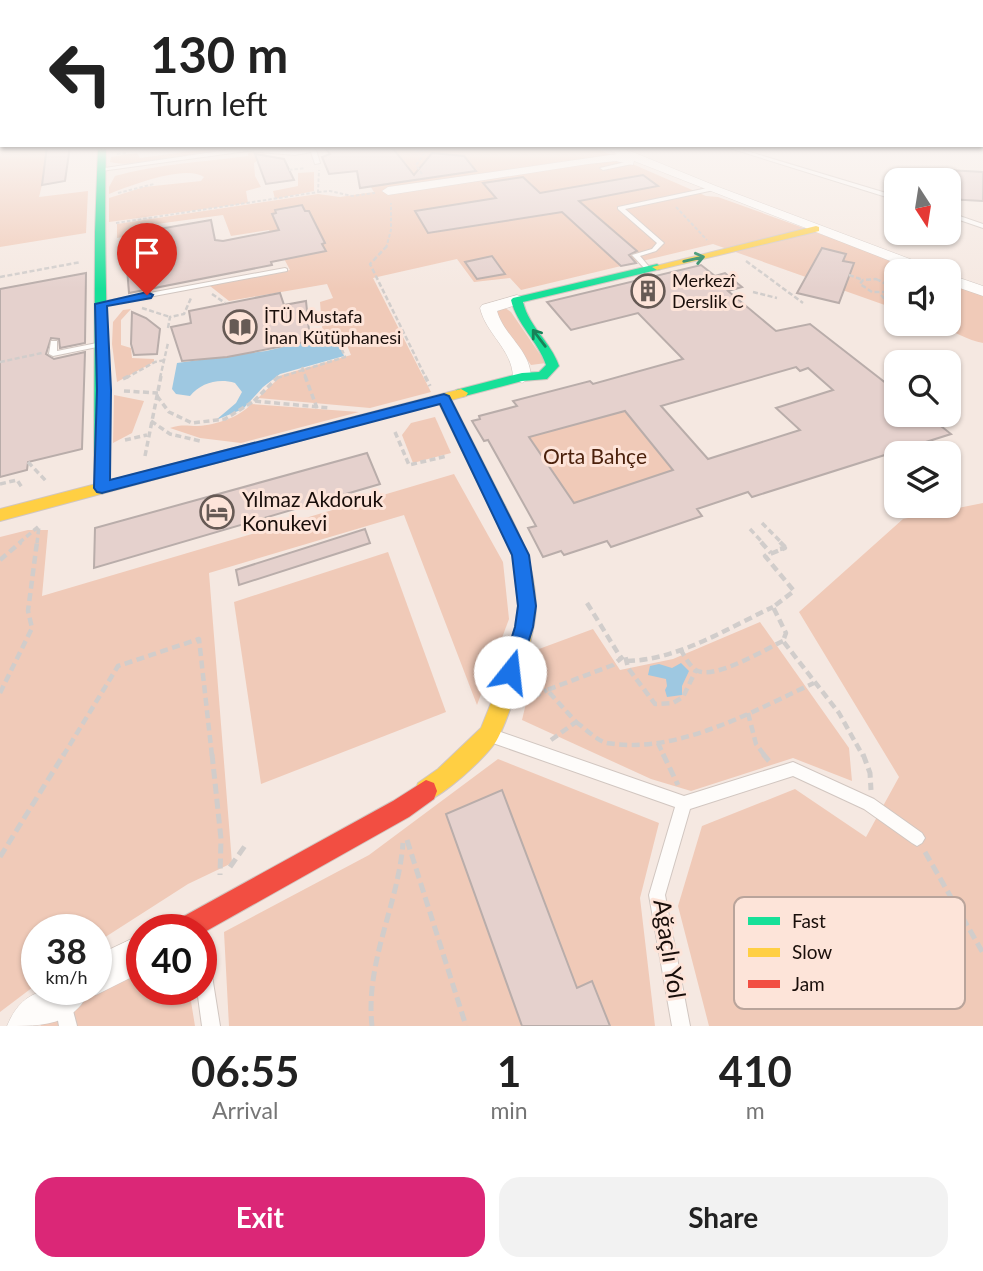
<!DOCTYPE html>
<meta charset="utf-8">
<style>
:root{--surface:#fff;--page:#f2f2f2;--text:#222;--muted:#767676;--accent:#db2777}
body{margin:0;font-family:Lato,sans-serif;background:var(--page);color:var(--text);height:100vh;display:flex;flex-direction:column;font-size:26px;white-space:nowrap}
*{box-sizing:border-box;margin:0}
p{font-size:23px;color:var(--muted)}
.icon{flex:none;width:38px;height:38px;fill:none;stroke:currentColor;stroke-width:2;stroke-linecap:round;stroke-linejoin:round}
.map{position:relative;height:1026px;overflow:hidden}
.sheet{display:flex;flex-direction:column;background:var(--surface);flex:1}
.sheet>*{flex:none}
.hud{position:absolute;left:0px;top:0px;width:984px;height:147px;box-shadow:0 2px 5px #0004;background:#fff;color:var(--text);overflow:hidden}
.needle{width:46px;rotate:168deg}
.buttons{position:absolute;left:884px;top:168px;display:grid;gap:14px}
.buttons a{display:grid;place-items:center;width:77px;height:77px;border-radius:14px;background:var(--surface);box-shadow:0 2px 5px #0004;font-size:35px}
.speed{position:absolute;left:21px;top:914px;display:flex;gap:14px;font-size:35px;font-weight:700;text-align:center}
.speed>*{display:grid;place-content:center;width:91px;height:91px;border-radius:50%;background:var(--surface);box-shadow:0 2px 5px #0004;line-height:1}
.speed small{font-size:18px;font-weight:400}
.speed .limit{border:10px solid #d22;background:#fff;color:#111}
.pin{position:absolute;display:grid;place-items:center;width:60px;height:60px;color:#fff;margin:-72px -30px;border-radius:50% 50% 50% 0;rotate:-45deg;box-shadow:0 0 7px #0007}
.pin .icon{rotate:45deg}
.me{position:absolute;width:77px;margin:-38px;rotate:16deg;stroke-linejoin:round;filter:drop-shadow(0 0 5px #0008)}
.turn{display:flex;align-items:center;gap:24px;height:147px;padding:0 35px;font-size:32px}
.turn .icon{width:91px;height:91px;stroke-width:2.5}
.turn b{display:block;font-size:49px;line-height:60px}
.eta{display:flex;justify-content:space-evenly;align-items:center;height:119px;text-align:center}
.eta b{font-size:42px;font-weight:700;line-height:49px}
.action{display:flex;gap:14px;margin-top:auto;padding:14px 35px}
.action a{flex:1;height:80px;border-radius:21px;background:var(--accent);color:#fff;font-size:28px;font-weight:700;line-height:80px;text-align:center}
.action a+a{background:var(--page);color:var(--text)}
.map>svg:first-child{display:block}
.green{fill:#f0cab8}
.water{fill:#9ec8e1}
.building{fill:#e5d1cd;stroke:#b9adaa;stroke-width:2;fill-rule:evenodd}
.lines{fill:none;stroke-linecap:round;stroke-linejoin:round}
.lane-casing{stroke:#d1c6c0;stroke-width:2}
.street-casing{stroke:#d1c6c0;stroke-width:1}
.fast-casing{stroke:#d1c6c0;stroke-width:2}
.slow-casing{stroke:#d1c6c0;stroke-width:2}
.jam-casing{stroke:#d1c6c0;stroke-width:2}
.path-far4{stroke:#d1cdcb;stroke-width:2;stroke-dasharray:3.5 2;stroke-linecap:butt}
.path-far3{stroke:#d1cdcb;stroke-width:2.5;stroke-dasharray:5 2.5;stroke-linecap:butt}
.path-far2{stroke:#d1cdcb;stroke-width:3.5;stroke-dasharray:6 3.5;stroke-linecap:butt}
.path-far1{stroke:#d1cdcb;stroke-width:4.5;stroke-dasharray:8 4.5;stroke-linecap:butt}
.path{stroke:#d1cdcb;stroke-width:5;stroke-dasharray:10 5;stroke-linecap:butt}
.lane{fill:#fefcfa;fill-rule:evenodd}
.street{fill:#fefcfa;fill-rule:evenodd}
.fast{fill:#16e098;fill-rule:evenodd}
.slow{fill:#ffcf43;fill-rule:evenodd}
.jam{fill:#f24e42;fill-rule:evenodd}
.oneway{stroke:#178258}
.route{fill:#1a73e8;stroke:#114b97;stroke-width:2}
.labels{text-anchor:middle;stroke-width:6;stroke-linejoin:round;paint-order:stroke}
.far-poi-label{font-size:18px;fill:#190e0a;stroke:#fde4d9;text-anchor:start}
.park-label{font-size:21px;fill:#4c220d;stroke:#fde4d9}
.poi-label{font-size:21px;fill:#190e0a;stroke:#fde4d9;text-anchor:start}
.near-street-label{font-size:24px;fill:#190e0a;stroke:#fde4d9}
.key{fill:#fde4d9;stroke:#b9a49b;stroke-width:2}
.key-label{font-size:19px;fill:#190e0a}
</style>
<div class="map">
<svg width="983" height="1026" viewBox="0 0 983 1026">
<rect width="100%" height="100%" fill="#f5e8e1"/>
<g class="green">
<path d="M0,146H70L65,181L42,185L39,197L88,191L86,233L0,247Z"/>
<path d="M228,146L225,148C196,153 136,169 110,162L111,157L137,153L140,158Z"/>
<path d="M259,146H591L706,196L718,197L923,271H896V309L713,244L521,290L510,278L474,282L457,259L373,278L431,392L370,408L258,398L282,375L351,355L342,333L323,337L320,302L333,298L327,284L229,301L210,286L290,270L269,230L231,236L223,215L149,225L139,234L117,238V224L318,194L340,197L374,192L345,146L294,150Z"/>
<path d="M248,153H268L254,163L255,176L261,187L246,191L248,203L109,222V198L144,187L201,181L204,177C185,164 129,186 109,194V187L115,176C156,164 205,162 248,156Z"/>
<path d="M314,172V191L275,199L273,191L298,186V173Z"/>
<path d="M949,281L983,294V343C969,341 950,329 935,324H948Z"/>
<path d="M499,308H505L511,312L546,363L531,365L496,317Z"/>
<path d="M131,309L121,320V345L131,348L132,358L154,359V362L117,382L112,344L113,322L123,310Z"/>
<path d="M114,395L144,401L132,433L113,443Z"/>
<path d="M251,404L359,412L241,443L200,438L170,428C182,424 187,426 198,426C216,425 240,417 251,404Z"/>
<path d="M621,406L677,474L673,481L666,472L582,500L578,509L527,433Z"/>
<path d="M435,417L451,453L413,463L402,435L411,423Z"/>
<path d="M454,474L503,562L509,619L477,705L404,515L209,573L232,863L188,884L96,943V929H37V984L0,1012V537L28,530H48L42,596Z"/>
<path d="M983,503V1026H709L678,906L702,826L795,789L866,837L899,777L799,612L903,519Z"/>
<path d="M388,552L446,712L261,784L234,602Z"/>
<path d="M760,622L849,748L852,781L793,758L691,791L651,779L522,720L539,649L593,629L620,670L673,659Z"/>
<path d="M498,759L659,823L640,898L655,1026H229L224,932L369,855Z"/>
<path d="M142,966V989H189L195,1026H40L89,991Z"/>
</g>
<g class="water">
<path d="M336,335L344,356L280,374L263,387L243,409L216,420L236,403L242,392L235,383C218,378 201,383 190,396L176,394L172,389L177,363L266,351Z"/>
<path d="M681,663L689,671L682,686V695L667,697L665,690L667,686L666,679L648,675L650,666L659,664L672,668Z"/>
</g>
<g class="building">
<path d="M47,146H70L65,181L42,185Z"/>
<path d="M347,146H391L414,175L432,153L464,156L476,171L360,188L357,171L329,174L322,157L330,154L326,149Z"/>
<path d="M255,154L284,159L294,180L266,184Z"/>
<path d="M948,170L983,172V201L948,199Z"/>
<path d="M643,175L658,186L579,201L637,251L629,255L636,263L621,266L562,212L428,233L415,211L496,198L483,183L523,177L540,193Z"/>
<path d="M302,205L305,211H309L325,243L322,244L326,251L271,262L272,265L129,293L126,256L155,250L153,230L211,220L215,240L223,241L279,230L272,214L276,213L275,210Z"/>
<path d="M822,248L846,254L843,261L854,263L839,303L797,293Z"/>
<path d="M492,256L505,274L477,279L465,262Z"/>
<path d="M701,265L715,276L725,273L742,287L728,291L776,331L810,324L896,391V415H927L951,434L752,497L748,492L697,509L702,516L611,547L607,541L564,555L561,551L543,557L528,528L536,526L488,440L484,441L472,421L480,419L479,416L517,406L513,401L590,381L593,384L683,359L638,313L571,330L547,302ZM796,367L800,371L808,368L833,390L776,408L800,430L708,459L661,406ZM625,411L673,470L574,503L529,437Z"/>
<path d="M86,273L85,343L60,348L59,339L51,338L46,354L54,359L85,352L82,449L28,462L27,470L0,477V289Z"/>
<path d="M280,293L284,305L306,301L310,341L227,357L182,361L171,327L191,323L189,311Z"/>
<path d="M132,312L146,318L160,329L157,354L134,355L131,344Z"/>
<path d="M367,453L380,484L94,568L95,528Z"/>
<path d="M365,529L370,543L239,585L236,570Z"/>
<path d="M502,790L577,988L592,981L610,1026H522L446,814Z"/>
</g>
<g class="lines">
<defs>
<g id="lane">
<path d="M723,146H730L896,196V200Z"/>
<path d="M247,147L295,151L313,148L316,150L320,163L315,164L311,152L295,155L247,151L101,171L98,169Z"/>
<path d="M630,161L633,163L632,164L603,170L600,168Z"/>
<path d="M712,187L715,189L714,190L625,209L664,243L656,251L640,256L651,269L646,270L632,255L652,249L657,243L618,209V207Z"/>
<path d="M948,212L983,224V228L948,216Z"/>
<path d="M285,268L287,269V271L101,306L97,304L101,302Z"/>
<path d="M51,341H57V351L102,342L106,344L102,346L53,356L49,354Z"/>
<path d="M495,730L684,796L793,762L874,799L922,833L925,838L922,843L917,846L912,843L864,809L793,776L690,809L665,895L690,1026H672L649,895L675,807L490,742L488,737L490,732Z"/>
<path d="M201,949L207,951L209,957L220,1026H202L197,989H201Z"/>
<path d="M64,996L70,999L77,1026H59L55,1005L58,999Z"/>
</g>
<g id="street">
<path d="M603,146H618L716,186L934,268L937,271H916L634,161L633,165L616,161L588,164L388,195L382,191L388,187L617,154Z"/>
<path d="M948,274L983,286V296L948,284Z"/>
<path d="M517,295L523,297L525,300L523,303L497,311C504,336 530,349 531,377L522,383L513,377C512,349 486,334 480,308L482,305Z"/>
<path d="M142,934V972L96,995L89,992C73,1026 42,1026 7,1026C25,982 57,989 96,989V956Z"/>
</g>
<g id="fast">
<path d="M98,146H106C103,260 109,374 110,488L102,494L94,488L95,232Z"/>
<path d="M657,264L662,267L661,269L523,302C529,327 551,342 559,366L547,379L522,381L461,397L456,396V390L522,373L539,372L546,365C538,341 517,325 511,300L513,298Z"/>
<path d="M444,395L451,399L506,508L504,512H492L490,508L437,399Z"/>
</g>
<g id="slow">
<path d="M816,226L819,227V231L657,270L652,267Z"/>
<path d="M461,389L468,393L466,396L0,521V509Z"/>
<path d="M498,502L504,504C522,538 534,564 536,605C537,630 509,722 495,743C482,761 446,793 426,802L418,799L415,791L418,783L438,769L481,728L491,703L515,627L518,606L513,555L490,508L492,504Z"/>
</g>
<path id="jam" d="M426,780L434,783L437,791L434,799L409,817L201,934V929H174L177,920L393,801Z"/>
</defs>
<use href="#lane" class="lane-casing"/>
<use href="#street" class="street-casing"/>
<use href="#fast" class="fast-casing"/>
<use href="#slow" class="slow-casing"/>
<use href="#jam" class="jam-casing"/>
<g class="path-far4">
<path d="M412,146L416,151H427"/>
<path d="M117,154L128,153"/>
<path d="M289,170L305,168"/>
<path d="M422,174L416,165L428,149L448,146"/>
<path d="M318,192L330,191L352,196L375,193"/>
<path d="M118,193L154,184"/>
<path d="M676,207L707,240"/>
<path d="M116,223L318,192L319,170"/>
<path d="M386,248L391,230V203"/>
</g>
<g class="path-far3">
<path d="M387,246L370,264L426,378"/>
<path d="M746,261L803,303"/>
<path d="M849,275L863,280"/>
<path d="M0,277L81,262"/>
<path d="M876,279L888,285L889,292H872L860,284L863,280Z"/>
<path d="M753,292L777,298"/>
<path d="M212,294L225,303"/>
<path d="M881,295L896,312"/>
<path d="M142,308L170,317"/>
<path d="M907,324L909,327"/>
<path d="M168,328L170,317L184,314L191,298"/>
<path d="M0,362L42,353"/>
<path d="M302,367L306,378"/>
<path d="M126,378L155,362L165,360"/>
<path d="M160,378L168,343"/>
<path d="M277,378L345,357L336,335"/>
</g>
<g class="path-far2">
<path d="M305,376L317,408"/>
<path d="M425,376L430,386"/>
<path d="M123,379L129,376"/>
<path d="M124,391L158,393"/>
<path d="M157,396L169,412L192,423L225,419L254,401L330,408"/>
<path d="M254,401L279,376"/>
<path d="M151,421L170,434L200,441"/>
<path d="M395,432L409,465L447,456"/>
<path d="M125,440L147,435"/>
<path d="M145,456L161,376"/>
<path d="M28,462L46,481"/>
<path d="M0,484L17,480L23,489"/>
<path d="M762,523L782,543"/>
<path d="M750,529L763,543"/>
<path d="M19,543L39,526L37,543"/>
</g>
<g class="path-far1">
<path d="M761,542L771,553"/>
<path d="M780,542L785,547"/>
<path d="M780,549L785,548L765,556L794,591L773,607L786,633L783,641L839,713L863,756"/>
<path d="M0,560L21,542"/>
<path d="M587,603L621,658"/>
<path d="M680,649C685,656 690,668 698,671C716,679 766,649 783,641"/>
<path d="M627,661C678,660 728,628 773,607"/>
<path d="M0,693L32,628L28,611L37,542"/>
<path d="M533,697L547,690"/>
<path d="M748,713L756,744L765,756"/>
<path d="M576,722C585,728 597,741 607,743C677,755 753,711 814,683"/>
<path d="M551,740L576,722L547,690L613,665L625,655L628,668L655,704L673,703L683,697L696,670"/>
<path d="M658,743L664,756"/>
<path d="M63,756L118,666L199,639L212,756"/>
</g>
<g class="path">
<path d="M212,754L221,839L220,875"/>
<path d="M663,754L678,785"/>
<path d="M763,754L769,761"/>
<path d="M863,754L870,773L871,790"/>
<path d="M407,840L466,1026"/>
<path d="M925,852L983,953"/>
<path d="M0,857L64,754"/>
<path d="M230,867L247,843"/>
<path d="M372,1026C365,962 398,906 403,843"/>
</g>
<use href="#lane" class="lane"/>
<use href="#street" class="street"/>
<use href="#fast" class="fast"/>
<use href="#slow" class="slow"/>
<use href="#jam" class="jam"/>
</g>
<defs><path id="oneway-shaft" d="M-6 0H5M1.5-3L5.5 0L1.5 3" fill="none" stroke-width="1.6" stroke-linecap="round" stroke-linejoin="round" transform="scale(1.75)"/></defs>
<g class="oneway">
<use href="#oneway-shaft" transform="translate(694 259) rotate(-13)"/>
<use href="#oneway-shaft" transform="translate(539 338) rotate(-127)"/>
</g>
<linearGradient id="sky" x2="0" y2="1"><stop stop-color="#8abce5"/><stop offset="0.51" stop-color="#faf5f2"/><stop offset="1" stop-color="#faf5f2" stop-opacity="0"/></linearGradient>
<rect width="983" height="289" fill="url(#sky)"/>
<path class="route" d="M147,292L153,295L151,298L107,306L111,390L110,480L444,394L449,396L529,555L536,606L533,627L517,679L510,681L504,679L501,672L515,627L518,606L512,555L440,404L102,493L97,492L94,488L97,390L95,304Z"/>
<defs>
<symbol id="building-ring" viewBox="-11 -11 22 22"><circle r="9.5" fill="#fde4d9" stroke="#665a55" stroke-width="1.5"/><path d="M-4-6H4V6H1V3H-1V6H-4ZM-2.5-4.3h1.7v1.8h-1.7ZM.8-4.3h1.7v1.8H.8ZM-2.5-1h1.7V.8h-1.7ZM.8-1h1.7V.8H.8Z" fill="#665a55"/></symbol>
<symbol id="library-ring" viewBox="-11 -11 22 22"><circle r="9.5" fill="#fde4d9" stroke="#665a55" stroke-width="1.5"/><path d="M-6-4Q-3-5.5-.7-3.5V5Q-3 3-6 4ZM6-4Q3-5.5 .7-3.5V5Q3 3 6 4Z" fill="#665a55"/></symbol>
<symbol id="hotel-ring" viewBox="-11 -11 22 22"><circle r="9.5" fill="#fde4d9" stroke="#665a55" stroke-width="1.5"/><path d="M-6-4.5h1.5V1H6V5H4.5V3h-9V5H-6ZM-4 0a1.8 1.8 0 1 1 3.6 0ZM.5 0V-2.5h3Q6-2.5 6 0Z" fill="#665a55"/></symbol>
</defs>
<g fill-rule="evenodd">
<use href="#building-ring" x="629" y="272" width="38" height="38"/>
<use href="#library-ring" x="221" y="308" width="38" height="38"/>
<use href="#hotel-ring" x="198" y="493" width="38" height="38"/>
</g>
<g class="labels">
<g class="far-poi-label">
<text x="672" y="287">Merkezî<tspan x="672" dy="21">Derslik C</tspan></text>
<text x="264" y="323">İTÜ Mustafa<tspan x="264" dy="21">İnan Kütüphanesi</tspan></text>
</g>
<g class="park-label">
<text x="595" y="464">Orta Bahçe</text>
</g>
<g class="poi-label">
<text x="242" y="507">Yılmaz Akdoruk<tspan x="242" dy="24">Konukevi</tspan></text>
</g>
<g class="near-street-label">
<text transform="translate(669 949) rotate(81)" y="8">Ağaçlı Yol</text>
</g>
</g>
<rect x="734" y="897" width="231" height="112" rx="10" class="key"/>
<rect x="748" y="917" width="32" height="8" fill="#16e098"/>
<rect x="748" y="948" width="32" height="9" fill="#ffcf43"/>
<rect x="748" y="980" width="32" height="8" fill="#f24e42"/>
<g class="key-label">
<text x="792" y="928">Fast</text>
<text x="792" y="959">Slow</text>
<text x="792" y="991">Jam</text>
</g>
</svg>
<div class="buttons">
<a><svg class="needle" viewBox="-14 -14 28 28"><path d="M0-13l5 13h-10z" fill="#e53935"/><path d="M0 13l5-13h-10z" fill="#767676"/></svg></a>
<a><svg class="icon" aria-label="sound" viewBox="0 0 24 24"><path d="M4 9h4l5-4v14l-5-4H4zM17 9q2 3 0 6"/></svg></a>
<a><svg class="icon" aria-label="search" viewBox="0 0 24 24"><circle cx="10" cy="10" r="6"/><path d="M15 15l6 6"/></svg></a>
<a><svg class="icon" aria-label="layers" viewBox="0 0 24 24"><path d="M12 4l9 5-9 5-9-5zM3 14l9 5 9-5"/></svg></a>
</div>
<div class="speed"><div>38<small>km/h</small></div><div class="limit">40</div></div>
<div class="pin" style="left:147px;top:295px;background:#d93025"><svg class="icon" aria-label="arrive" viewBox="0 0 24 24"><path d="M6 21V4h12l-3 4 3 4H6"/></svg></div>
<svg class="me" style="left:510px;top:672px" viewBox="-20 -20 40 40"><circle r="19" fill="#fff"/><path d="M0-13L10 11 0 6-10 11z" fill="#1a73e8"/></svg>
<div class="hud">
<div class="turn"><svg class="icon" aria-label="left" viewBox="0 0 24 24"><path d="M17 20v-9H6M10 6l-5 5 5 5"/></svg><div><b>130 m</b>Turn left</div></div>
</div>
</div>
<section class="sheet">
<div class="eta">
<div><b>06:55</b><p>Arrival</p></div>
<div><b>1</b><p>min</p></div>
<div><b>410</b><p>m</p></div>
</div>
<div class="action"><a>Exit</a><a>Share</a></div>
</section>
